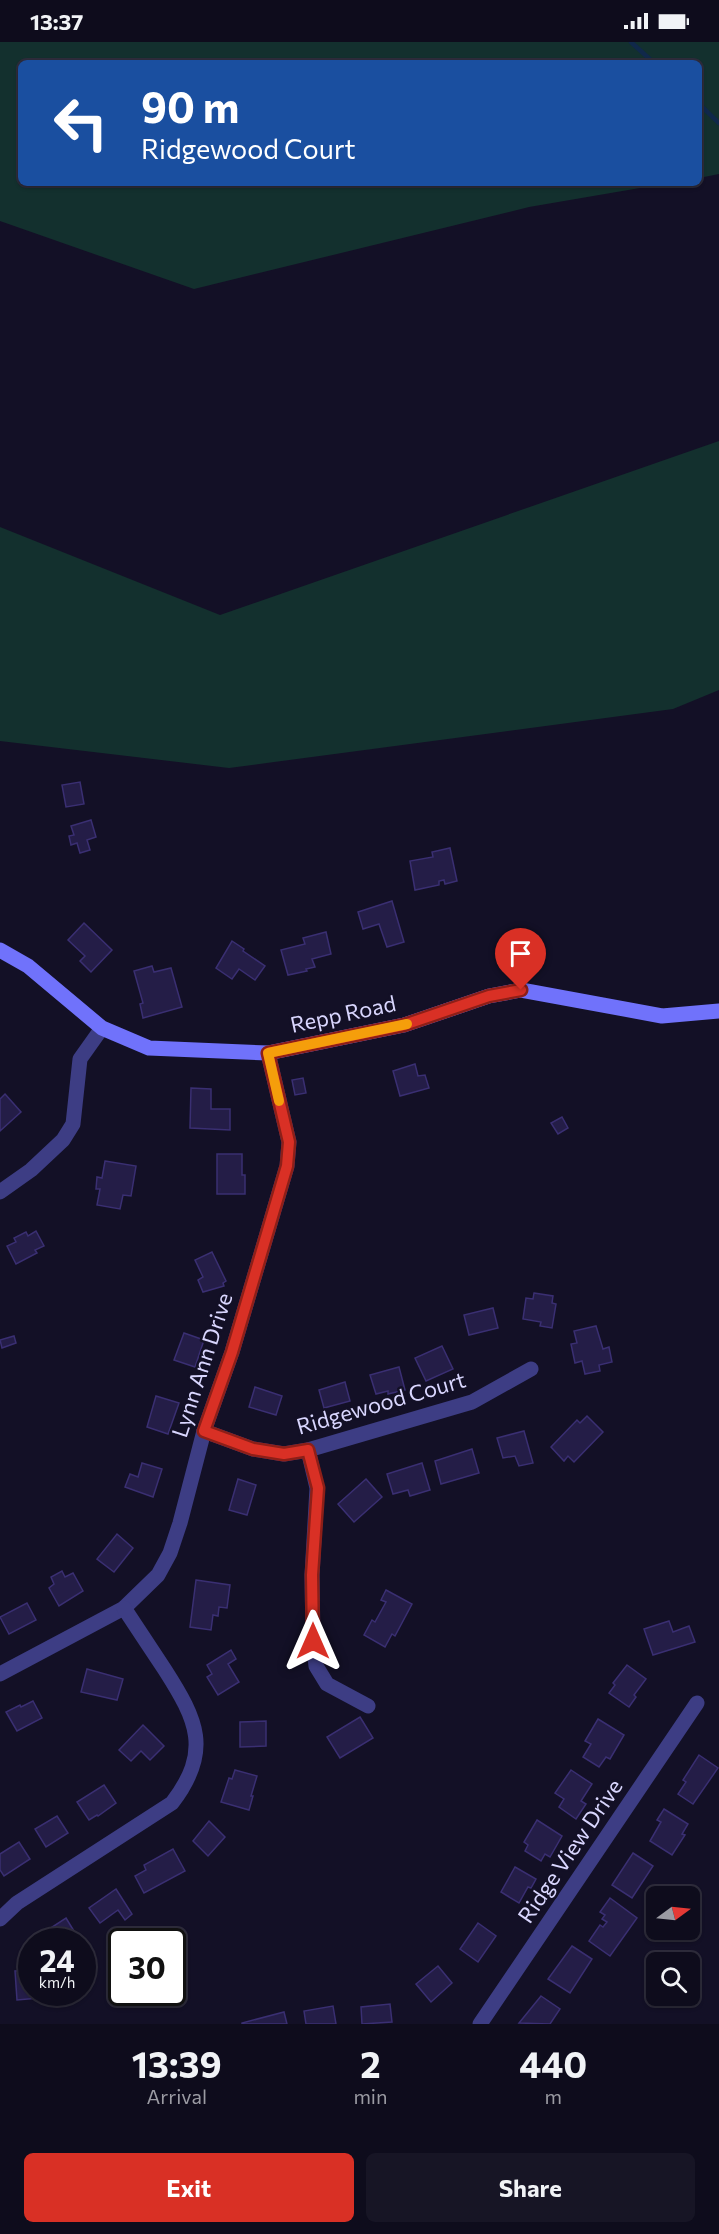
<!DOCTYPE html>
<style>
:root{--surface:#0e0c1c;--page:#171525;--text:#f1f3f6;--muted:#9b9ba3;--line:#2e2c3b;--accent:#d93025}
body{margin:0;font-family:Commissioner,sans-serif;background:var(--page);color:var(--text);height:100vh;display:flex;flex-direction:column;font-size:22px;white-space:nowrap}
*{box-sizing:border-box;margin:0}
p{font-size:20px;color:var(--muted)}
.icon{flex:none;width:33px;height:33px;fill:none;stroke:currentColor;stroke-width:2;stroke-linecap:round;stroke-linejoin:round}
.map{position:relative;height:1982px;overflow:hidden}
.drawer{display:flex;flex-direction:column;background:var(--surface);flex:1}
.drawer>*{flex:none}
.top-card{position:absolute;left:18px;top:18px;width:684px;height:126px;border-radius:9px;box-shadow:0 2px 4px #0004,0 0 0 2px var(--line);background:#1a4fa0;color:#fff;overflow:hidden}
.needle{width:39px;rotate:75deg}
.controls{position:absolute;left:646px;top:1844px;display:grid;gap:12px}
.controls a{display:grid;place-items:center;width:54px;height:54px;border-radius:9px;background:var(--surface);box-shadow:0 2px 4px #0004,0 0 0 2px var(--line);font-size:30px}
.speed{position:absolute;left:18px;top:1886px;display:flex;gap:12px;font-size:30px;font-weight:700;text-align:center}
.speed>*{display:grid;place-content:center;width:78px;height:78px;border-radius:50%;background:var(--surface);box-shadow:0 2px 4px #0004,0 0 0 2px var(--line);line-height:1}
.speed small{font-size:15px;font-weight:400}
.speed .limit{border:3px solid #111;border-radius:9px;background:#fff;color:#111}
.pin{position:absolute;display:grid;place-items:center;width:51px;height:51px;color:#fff;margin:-62px -26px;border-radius:50% 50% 50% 0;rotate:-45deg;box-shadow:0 0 6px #0007}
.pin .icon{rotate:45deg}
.me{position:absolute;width:66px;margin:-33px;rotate:0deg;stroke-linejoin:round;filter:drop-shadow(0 0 4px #0008)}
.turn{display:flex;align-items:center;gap:21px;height:126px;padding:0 24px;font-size:27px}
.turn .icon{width:78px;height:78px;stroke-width:2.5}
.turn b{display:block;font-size:42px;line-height:51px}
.eta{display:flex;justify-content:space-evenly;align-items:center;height:102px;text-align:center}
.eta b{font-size:36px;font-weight:700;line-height:42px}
.primary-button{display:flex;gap:12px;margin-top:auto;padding:12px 24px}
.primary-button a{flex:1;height:69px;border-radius:9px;background:var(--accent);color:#fff;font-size:24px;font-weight:700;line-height:69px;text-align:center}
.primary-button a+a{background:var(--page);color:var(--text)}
.status{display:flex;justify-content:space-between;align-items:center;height:42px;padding:0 30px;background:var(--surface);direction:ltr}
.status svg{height:16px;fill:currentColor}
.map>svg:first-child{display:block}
.green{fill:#13302e}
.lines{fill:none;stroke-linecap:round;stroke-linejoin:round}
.stream{stroke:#10284a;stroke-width:4.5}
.building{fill:#241d47;stroke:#3a2f72;stroke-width:1.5}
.street{stroke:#3d3d84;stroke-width:15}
.secondary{stroke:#7072fb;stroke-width:15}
.route-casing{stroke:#8d1f18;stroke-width:15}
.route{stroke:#d93025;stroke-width:10}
.slow{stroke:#f59e0b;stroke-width:10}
.labels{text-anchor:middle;stroke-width:5;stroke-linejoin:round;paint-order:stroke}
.street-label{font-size:22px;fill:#d9d6fe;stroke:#131026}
</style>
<div class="status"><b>13:37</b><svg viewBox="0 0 49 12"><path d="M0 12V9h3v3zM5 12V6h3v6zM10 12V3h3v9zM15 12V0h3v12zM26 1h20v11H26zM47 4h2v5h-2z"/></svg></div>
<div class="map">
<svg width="719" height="1982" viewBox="0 0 719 1982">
<rect width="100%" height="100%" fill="#131026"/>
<g class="green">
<path d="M0,0H719V132L699,136V21H21V141H669L529,165L194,247L0,179Z"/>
<path d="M719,399V648L673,667L229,726L0,699V485L220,573Z"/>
</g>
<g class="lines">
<g class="stream">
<path d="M631,0L654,21"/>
<path d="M699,62L719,81"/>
</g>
</g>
<g class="building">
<path d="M80,740L84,762L66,765L62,743Z"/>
<path d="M91,778L96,795L87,798L90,808L80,811L77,801L71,803L69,794L74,793L71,784Z"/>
<path d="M450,806L457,839L445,842L444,838L439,839V843L415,848L410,819L433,815L432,810Z"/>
<path d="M392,859L404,900L387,905L379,882L363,887L358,870Z"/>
<path d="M84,881L112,908L91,930L80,919L85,914L68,898Z"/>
<path d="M326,890L331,912L312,917L315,925L306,927L307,929L288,933L281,908L305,902L303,896Z"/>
<path d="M232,899L244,907L243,909L265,924L255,938L239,927L232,937L216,926Z"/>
<path d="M152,924L154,930L171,926L182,965L143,976L140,962L143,961L134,929Z"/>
<path d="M415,1022L418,1034L425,1033L429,1046L400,1054L393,1029Z"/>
<path d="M303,1036L306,1051L295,1053L292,1038Z"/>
<path d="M191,1046L211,1047V1067H230V1088L190,1086Z"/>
<path d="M5,1052L21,1070L0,1089V1057Z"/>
<path d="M562,1075L568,1086L558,1092L551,1081Z"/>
<path d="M217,1112H242V1133H245V1152H217Z"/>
<path d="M105,1119L136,1124L131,1154L123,1153L120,1167L97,1163L100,1147H96L97,1135L102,1136Z"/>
<path d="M36,1189L44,1204L35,1208L37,1211L16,1222L7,1204L16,1200L14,1196L26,1190L28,1194Z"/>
<path d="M212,1210L226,1239L223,1241L224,1244L203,1250L198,1238L203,1235L195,1218Z"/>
<path d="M534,1251L553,1254L552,1261L556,1262L552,1286L540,1284L541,1280L523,1277L526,1256L533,1257Z"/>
<path d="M493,1266L498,1286L469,1293L464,1273Z"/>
<path d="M596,1284L603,1307L609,1305L612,1320L599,1323L600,1329L585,1332L582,1319L575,1321L571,1302L577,1301L574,1289Z"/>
<path d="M184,1291L204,1298L195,1325L174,1318Z"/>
<path d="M14,1294L16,1301L2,1306L0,1298Z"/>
<path d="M442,1304L453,1327L426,1339L415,1316Z"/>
<path d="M399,1325L405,1348L388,1352V1349L376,1352L370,1333Z"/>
<path d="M345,1340L350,1359L324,1366L319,1348Z"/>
<path d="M255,1345L282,1354L276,1373L249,1365Z"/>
<path d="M156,1354L179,1361L168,1392L147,1385Z"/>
<path d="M587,1374L603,1390L574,1420L568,1414L564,1419L551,1405L577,1378L580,1381Z"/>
<path d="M524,1389L533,1421L519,1424L515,1414L503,1416L497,1396Z"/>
<path d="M472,1407L479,1431L441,1442L435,1419Z"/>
<path d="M142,1421L162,1427L153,1455L125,1445L130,1432L138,1435Z"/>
<path d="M422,1421L430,1448L410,1454L408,1448L393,1452L387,1432Z"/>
<path d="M238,1437L256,1443L247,1473L229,1468Z"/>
<path d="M366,1437L382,1455L354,1480L338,1462Z"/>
<path d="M117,1492L133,1506L114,1530L97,1517Z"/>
<path d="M62,1529L65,1535L73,1531L83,1549L59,1564L49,1546L54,1542L51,1535Z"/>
<path d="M196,1538L230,1543L227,1566L219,1565L218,1574L213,1573L211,1588L190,1585Z"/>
<path d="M386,1548L412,1562L395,1594L392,1592L385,1605L364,1593L372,1578L375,1580L386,1560L381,1558Z"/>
<path d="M27,1561L36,1578L9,1592L0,1575Z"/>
<path d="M669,1579L673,1590L689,1584L695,1600L653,1613L644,1587Z"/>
<path d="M231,1608L236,1617L228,1622L239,1640L218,1653L207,1635L212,1632L207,1623Z"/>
<path d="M627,1623L646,1637L634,1653L636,1655L629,1665L609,1651L615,1643L613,1641Z"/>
<path d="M87,1627L123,1637L117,1658L81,1650Z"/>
<path d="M33,1659L42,1676L17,1689L6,1670L20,1663L21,1665Z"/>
<path d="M360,1675L373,1696L340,1716L327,1695Z"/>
<path d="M598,1677L624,1693L610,1717L606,1715L599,1725L583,1715L591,1702L585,1699Z"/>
<path d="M266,1679V1704L240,1705V1680Z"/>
<path d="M143,1683L164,1704L150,1718L141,1709L131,1719L119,1708Z"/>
<path d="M699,1713L718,1726L693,1762L678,1752L686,1740L683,1738Z"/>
<path d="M235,1728L257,1734L251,1754H253L249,1768L221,1760L229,1736L232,1737Z"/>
<path d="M571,1728L592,1742L581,1759L586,1762L576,1777L559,1765L564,1757L555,1751Z"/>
<path d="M104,1743L116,1761L98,1774L97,1773L89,1778L77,1760Z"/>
<path d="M664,1767L688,1782L682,1792L685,1793L672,1813L650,1799L661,1780L657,1778Z"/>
<path d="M57,1774L68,1791L46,1805L35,1787Z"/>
<path d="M537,1778L562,1794L550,1815L545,1812L541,1819L525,1809L528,1803L524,1800Z"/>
<path d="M209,1779L225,1795L208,1814L193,1799Z"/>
<path d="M19,1800L30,1817L4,1834L0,1828V1812Z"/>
<path d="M173,1807L185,1829L144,1851L135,1834L146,1828L144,1823Z"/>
<path d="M633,1811L653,1824L632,1856L612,1843Z"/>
<path d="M515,1825L536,1837L531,1846L528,1845L519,1861L501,1850Z"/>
<path d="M116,1847L132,1872L125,1878L118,1868L100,1881L89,1866Z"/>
<path d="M610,1856L637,1876L610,1914L589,1899L600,1883L603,1885L607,1880L602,1877L605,1873L600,1870Z"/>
<path d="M66,1876L77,1894L69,1899H48L43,1891Z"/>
<path d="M478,1881L496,1894L478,1920L460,1907Z"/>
<path d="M572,1904L592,1917L570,1951L548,1937Z"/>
<path d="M438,1924L452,1941L431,1960L416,1942Z"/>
<path d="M32,1928V1950H39V1956L17,1958L15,1929Z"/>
<path d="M541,1954L560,1967L550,1982L519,1981Z"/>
<path d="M390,1962L392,1980L362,1982L361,1965Z"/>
<path d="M333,1964L336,1982H306L304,1969Z"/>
<path d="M284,1970L287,1982H242V1981Z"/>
</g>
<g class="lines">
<g class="street">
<path d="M0,1150L31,1128L63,1098L73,1082L80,1017L102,986"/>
<path d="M204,1389L253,1407L284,1412L308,1408L472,1360L531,1327"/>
<path d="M308,1408L317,1446L312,1533L313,1599L316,1624L327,1642L368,1664"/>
<path d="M0,1632L124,1566L158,1533L170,1511L180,1481L204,1389L232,1310L287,1124L289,1100L268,1011"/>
<path d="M0,1877L17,1861L172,1761C212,1709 197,1678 165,1628C151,1607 138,1587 124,1566"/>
<path d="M480,1982L697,1661"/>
</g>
<path class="secondary" d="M0,908L28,924L102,986L149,1006L268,1011L404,983L489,954L521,948L662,974L719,969"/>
</g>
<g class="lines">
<defs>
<path id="route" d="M313,1599L312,1533L318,1446L308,1408L284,1412L253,1407L204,1389L232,1310L287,1124L289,1100L268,1011L404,983L489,954L521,948"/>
</defs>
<use href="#route" class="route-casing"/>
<use href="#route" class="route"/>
<path class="slow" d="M279,1059L268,1011L407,982"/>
</g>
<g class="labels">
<g class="street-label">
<text transform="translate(343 972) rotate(-12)" y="8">Repp Road</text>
<text transform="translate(202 1323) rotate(-72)" y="8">Lynn Ann Drive</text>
<text transform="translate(381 1361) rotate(-16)" y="8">Ridgewood Court</text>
<text transform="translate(570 1809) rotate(-56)" y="8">Ridge View Drive</text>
</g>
</g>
</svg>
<div class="controls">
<a><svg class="needle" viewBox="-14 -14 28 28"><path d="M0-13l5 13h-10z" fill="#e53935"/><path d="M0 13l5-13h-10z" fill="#9b9ba3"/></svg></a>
<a><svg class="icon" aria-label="search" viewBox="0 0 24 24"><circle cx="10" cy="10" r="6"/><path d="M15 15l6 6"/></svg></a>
</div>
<div class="speed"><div>24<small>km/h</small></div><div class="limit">30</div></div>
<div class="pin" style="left:521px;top:948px;background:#d93025"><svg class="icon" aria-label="arrive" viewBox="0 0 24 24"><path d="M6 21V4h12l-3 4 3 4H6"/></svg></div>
<svg class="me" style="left:313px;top:1599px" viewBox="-20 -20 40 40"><path d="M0-17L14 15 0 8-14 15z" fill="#d93025" stroke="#fff" stroke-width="4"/></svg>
<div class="top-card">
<div class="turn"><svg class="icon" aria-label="left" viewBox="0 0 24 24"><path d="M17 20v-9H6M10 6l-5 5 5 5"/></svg><div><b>90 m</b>Ridgewood Court</div></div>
</div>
</div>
<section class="drawer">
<div class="eta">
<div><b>13:39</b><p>Arrival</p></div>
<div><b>2</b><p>min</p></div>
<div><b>440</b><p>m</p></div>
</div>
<div class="primary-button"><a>Exit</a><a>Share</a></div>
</section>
